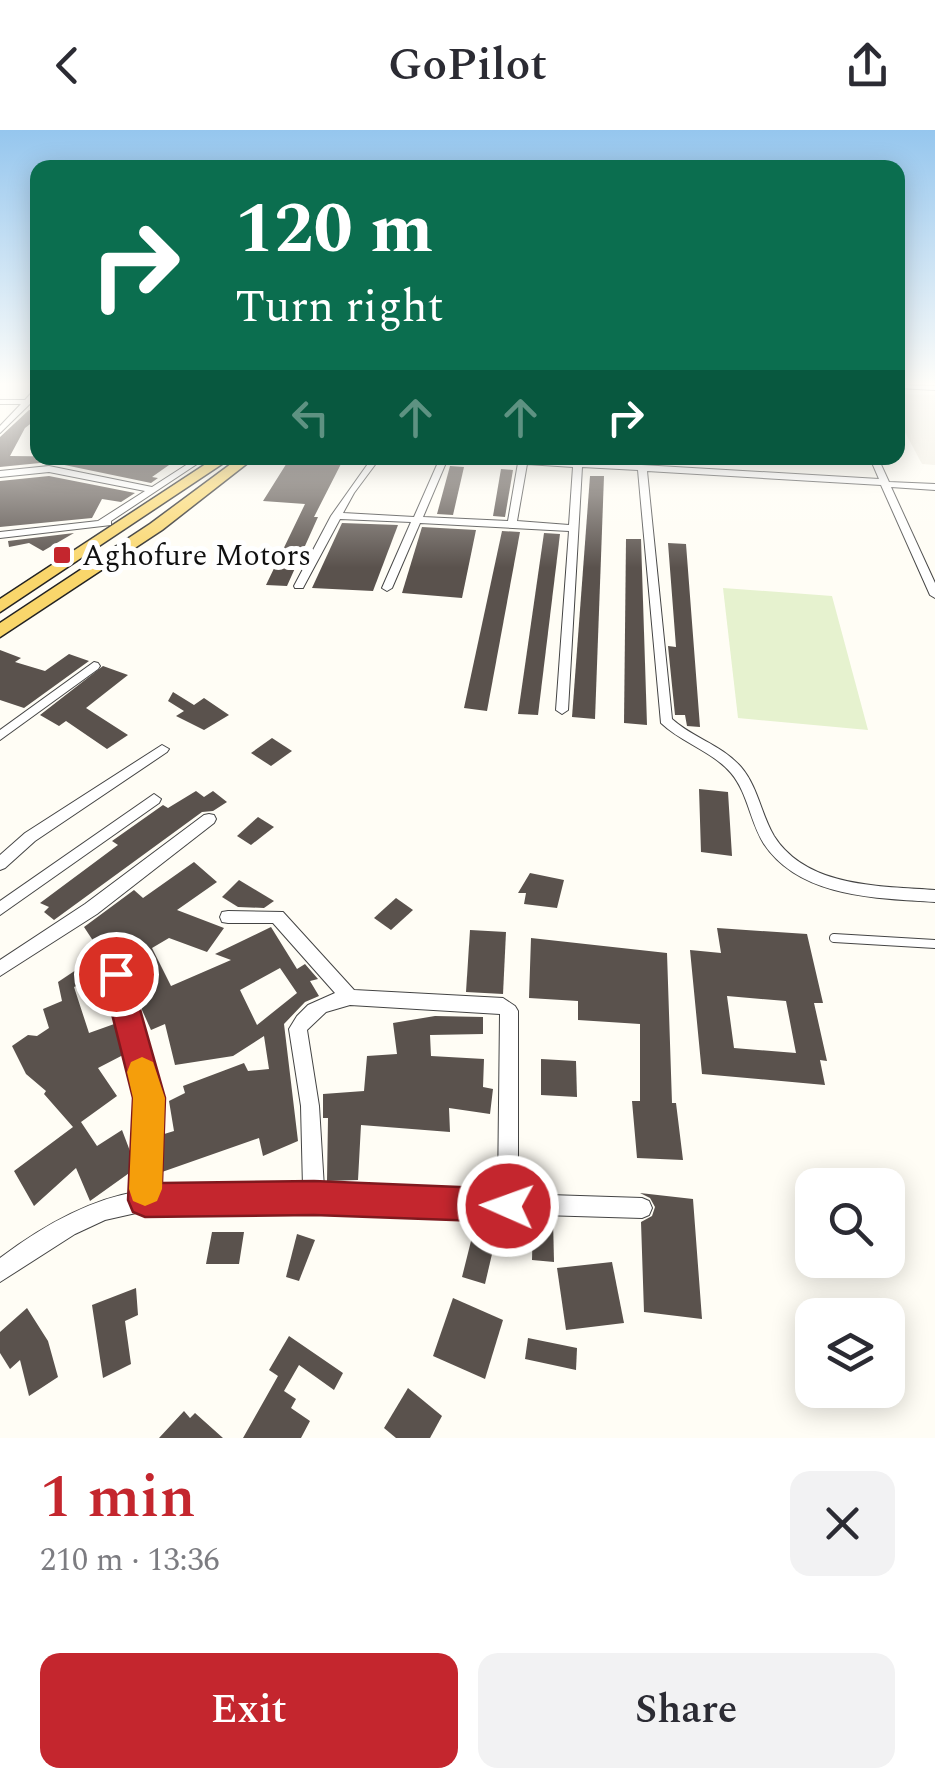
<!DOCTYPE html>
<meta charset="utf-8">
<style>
:root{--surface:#fff;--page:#f2f2f3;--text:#2b2b33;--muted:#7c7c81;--accent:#c4262e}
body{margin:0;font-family:Spectral,serif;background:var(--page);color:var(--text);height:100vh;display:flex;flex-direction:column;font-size:38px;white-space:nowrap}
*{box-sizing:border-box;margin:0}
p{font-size:32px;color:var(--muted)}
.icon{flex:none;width:55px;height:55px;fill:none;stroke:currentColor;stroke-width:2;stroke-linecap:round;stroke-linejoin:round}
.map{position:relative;height:1308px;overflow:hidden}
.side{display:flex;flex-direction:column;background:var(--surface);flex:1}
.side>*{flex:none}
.banner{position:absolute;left:30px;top:30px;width:875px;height:305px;border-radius:20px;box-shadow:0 5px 25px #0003;background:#0b6e4f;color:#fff;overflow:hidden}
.tools{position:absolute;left:795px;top:1038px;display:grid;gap:20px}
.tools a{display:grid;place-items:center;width:110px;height:110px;border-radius:20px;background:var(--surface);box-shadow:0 5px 25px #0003;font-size:50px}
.pin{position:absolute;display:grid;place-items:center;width:85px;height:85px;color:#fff;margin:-42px;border:5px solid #fff;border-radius:50%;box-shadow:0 2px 10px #0007}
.me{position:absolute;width:110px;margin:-55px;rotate:272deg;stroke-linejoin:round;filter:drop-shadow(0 0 8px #0008)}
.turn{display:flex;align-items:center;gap:35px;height:210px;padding:0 40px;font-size:45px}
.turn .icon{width:130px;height:130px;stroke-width:2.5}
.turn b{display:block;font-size:70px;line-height:85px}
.lanes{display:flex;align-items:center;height:95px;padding:0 40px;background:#0003;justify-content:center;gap:50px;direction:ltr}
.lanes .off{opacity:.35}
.round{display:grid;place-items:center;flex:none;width:105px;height:105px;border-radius:20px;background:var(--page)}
.overview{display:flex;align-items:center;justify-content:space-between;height:170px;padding:0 40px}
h1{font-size:60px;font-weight:600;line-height:75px;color:var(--accent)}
.primary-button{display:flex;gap:20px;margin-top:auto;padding:20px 40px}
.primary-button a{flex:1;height:115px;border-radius:20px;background:var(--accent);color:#fff;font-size:40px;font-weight:600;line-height:115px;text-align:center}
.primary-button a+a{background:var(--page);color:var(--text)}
header{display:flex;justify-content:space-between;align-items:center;height:130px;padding:0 40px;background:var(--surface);font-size:45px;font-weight:600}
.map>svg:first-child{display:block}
.pitch{fill:#e6f2cf}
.plaza{fill:#f1ede2}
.building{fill:#5a524d;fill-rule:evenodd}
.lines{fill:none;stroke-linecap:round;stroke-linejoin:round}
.service-casing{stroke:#444;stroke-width:10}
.minor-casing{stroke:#444;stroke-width:2}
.primary-casing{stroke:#222;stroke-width:3}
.service{stroke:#fff;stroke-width:8}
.minor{fill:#fff;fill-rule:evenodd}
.primary{fill:#f9d66b;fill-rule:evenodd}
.route{fill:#c4262e;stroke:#7f191e;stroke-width:2.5}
.slow{fill:#f59e0b}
.poi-dot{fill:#c4262e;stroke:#fff;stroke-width:4}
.labels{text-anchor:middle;stroke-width:10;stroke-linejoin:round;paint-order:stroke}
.far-poi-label{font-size:30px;fill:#111;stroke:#fff;text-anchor:start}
</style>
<header><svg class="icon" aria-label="back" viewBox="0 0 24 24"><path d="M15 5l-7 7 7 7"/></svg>GoPilot<svg class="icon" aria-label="share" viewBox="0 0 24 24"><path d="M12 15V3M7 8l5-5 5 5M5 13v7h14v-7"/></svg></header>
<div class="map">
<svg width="935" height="1308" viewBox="0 0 935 1308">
<rect width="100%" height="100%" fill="#fffdf5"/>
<path class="pitch" d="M723,458L832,466L868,600L738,588Z"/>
<path class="plaza" d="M898,264L935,265V335L922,334L898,289Z"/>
<g class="building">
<path d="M29,280L38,281V288L25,298L10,326L179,328L152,347L158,348L151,353L50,332L0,337V307Z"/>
<path d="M290,328L343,330L314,387H318L287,456L266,455L305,374L263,371Z"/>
<path d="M450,336L464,337L453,385L437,384Z"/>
<path d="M501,339L513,340L505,387L493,386Z"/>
<path d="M49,346L135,363L121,372L102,369L92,388L0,397V351Z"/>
<path d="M590,346H604L595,589L572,587Z"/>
<path d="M342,393L398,395L373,461L312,458Z"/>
<path d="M422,397L476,400L462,468L402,463Z"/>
<path d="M502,401L520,402L487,581L464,578Z"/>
<path d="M74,403L43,421L29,413L9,417L8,411Z"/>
<path d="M544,403L560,404L538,585L518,584Z"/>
<path d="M626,409H641L647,595L624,593Z"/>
<path d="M668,413L686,414L700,597L687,596L685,585H675L668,516L676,517Z"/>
<path d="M0,520L21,528L15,532L45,541L69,524L89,531L24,578L0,570Z"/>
<path d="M103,536L128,545L86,578L128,605L107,619L66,591L59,596L40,585Z"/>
<path d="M173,562L194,575L204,568L229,585L204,600L176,586L184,581L168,571Z"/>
<path d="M272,608L292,621L271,636L251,623Z"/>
<path d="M699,659L728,662L732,726L701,722Z"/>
<path d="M196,661L204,667L213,661L227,672L213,681L202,682L54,790L44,782L49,777L40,773L118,715L112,711L163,675L168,678Z"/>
<path d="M258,687L274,697L251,715L237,706Z"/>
<path d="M194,732L217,752L177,780L224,798L207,822L169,808L152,818L171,856L231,830L215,824L271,797L297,839L305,834L318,849L310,851L319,866L305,872L284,894L298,1011L263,1026L259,1008L162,1042L161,1005L174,1001L169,971L185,963L183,956L244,933L248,941L269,939L264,906L233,926L175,935L165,894L151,900L138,871L144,868L125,838L109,835L84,797L134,760L143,768ZM280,838L297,863L257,895L240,860Z"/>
<path d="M530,743L564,750L557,778L524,774L526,763H518Z"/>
<path d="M239,750L274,771L264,778L238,777L222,767Z"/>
<path d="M396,768L413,780L391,800L374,788Z"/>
<path d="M717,798L807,804L823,873H814L827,931L820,930L825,955L702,944L690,820L721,823ZM727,866L786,871L796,923L734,918Z"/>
<path d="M470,800L506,802L503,864L466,862Z"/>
<path d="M531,808L667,823L672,973H676L683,1030L637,1028L632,971H640V894L578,890V871L529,868Z"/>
<path d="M85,834L83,853L74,857L89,903L117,893L125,924L98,938L117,966L81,992L97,1016L122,1000L133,1029L132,1041L90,1071L76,1038L34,1076L14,1041L73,997L44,964L46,961L26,944L12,916L28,905L37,906L49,898L43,879L62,871L58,852Z"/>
<path d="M435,886L483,887V904L430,905L431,926L484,929L483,957L493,959L490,984L449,978L450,1002L361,995L358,1050L327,1051L328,988H323V964L364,961L367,926L397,924L393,893Z"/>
<path d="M541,929L576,931L577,967L541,965Z"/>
<path d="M640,1063L693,1069L702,1189L644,1182L641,1092L652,1086L655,1077L650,1068Z"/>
<path d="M477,1087L499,1094L485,1154L462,1147Z"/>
<path d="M533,1088L553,1089L554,1132L532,1130Z"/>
<path d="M212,1102H244L239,1134H206Z"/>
<path d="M297,1104L315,1110L299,1151L286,1147Z"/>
<path d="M612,1132L624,1193L566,1200L557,1138Z"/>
<path d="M136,1158L138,1185L125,1191L131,1234L103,1248L92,1175Z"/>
<path d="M453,1168L503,1190L485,1249L433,1226Z"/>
<path d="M27,1178L48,1211L58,1247L29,1266L20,1230L10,1239L0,1223V1202Z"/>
<path d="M289,1206L343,1243L334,1260L299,1235L284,1261L296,1269L291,1278L310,1291L301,1308H243L278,1246L269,1240Z"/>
<path d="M528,1208L577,1218L576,1240L525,1229Z"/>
<path d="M408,1258L442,1286L430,1308H396L384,1298Z"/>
<path d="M184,1281L190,1288L195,1283L223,1308H159Z"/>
</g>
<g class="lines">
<defs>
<path id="service" d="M834,808L935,814"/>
<g id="minor">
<path d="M898,255L935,256V260L898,258Z"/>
<path d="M35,259H38V266L0,303V296L21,274H0V270H25Z"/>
<path d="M197,328H206L111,391V395L0,408V402L98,391L145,361L49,342L0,347V341L49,336L152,357Z"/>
<path d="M372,328H380L354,363L343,383L414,387L440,328H448L423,387L508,391L518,333L470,331L466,328H523L879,349L870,328H878L889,352L935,354V360L891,357L935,453V468L930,465L881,355L647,341L672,589C693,608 722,615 741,637C758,657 761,684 774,706C807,758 881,756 935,760V772C877,768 800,768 764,714C750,692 748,663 731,643C712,621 682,613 661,593L638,340L582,337L568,580L562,584L556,580L569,401L420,393L392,458L387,461L382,458L411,392L340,389L304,456L303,458H295L294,456L331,386ZM527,334L573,337L569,395L517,391Z"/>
<path d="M94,532L98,533L100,536L98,539L0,610V600Z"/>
<path d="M162,615L169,619L167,622L35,711L5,738L0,740V725L25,703Z"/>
<path d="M154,664L161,669L159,673L0,785V771Z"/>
<path d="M209,684L214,685L216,689L214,693L97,784L0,846V830L85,774L204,685Z"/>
<path d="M228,781L283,782L354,860L503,868L515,876L518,881V1064L642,1068L649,1071L652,1078L649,1085L642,1088L314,1078L145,1081L105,1090L75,1104L0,1152V1128C40,1098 85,1071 135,1062L140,968L108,844L110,839L116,837L122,839L124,844L158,968L156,1061L303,1058L301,976L289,899L297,886L308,875L335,863L273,793H228L222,792L220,787L222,782ZM350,875L500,884L498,1063L324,1058L319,976L307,900L326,882Z"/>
</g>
<g id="primary">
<path d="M215,328H231L0,482V469Z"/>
<path d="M239,328H254L162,400L0,507V493L150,394Z"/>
</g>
</defs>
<use href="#service" class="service-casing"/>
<use href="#minor" class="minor-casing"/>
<use href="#primary" class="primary-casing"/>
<use href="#service" class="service"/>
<use href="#minor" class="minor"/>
<use href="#primary" class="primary"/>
</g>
<linearGradient id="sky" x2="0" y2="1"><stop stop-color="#95c6ee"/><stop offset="0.58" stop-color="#fffefa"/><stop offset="1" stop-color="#fffefa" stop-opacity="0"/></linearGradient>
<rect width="935" height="438" fill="url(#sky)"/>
<path class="route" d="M116,833L126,836L130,844L165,968L162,1053L314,1051L508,1059L520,1064L525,1076L520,1087L508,1092L314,1085L145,1087L133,1082L128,1070L133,968L102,844L106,836Z"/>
<path class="slow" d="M142,927L153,932L165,968L162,1059L157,1071L145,1076L133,1071L129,1059L133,968L127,942L131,932Z"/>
<rect class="poi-dot" x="52" y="415" width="20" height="20" rx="5"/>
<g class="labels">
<g class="far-poi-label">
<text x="82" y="435">Aghofure Motors</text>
</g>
</g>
</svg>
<div class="tools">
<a><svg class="icon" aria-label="search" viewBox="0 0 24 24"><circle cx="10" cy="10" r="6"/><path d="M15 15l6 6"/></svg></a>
<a><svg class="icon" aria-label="layers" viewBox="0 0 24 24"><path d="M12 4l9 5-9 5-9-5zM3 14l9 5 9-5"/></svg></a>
</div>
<div class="pin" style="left:116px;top:844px;background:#d93025"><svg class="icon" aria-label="arrive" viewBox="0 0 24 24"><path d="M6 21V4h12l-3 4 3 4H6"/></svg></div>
<svg class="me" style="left:508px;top:1076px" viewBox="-20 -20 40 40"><circle r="17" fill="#c4262e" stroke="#fff" stroke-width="3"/><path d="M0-11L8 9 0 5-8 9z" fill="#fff"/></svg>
<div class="banner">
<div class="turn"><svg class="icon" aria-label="right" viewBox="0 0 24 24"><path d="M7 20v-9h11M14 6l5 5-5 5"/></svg><div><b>120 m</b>Turn right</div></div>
<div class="lanes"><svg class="icon off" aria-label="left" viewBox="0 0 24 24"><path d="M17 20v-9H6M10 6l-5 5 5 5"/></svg><svg class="icon off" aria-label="ahead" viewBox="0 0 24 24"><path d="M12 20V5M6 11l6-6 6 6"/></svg><svg class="icon off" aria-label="ahead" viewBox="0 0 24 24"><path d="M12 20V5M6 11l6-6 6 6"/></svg><svg class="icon" aria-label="right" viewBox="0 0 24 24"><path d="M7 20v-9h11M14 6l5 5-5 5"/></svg></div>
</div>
</div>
<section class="side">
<div class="overview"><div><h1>1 min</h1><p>210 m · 13:36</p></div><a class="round"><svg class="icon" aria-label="close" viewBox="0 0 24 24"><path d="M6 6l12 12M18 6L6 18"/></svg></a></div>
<div class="primary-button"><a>Exit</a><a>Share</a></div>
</section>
